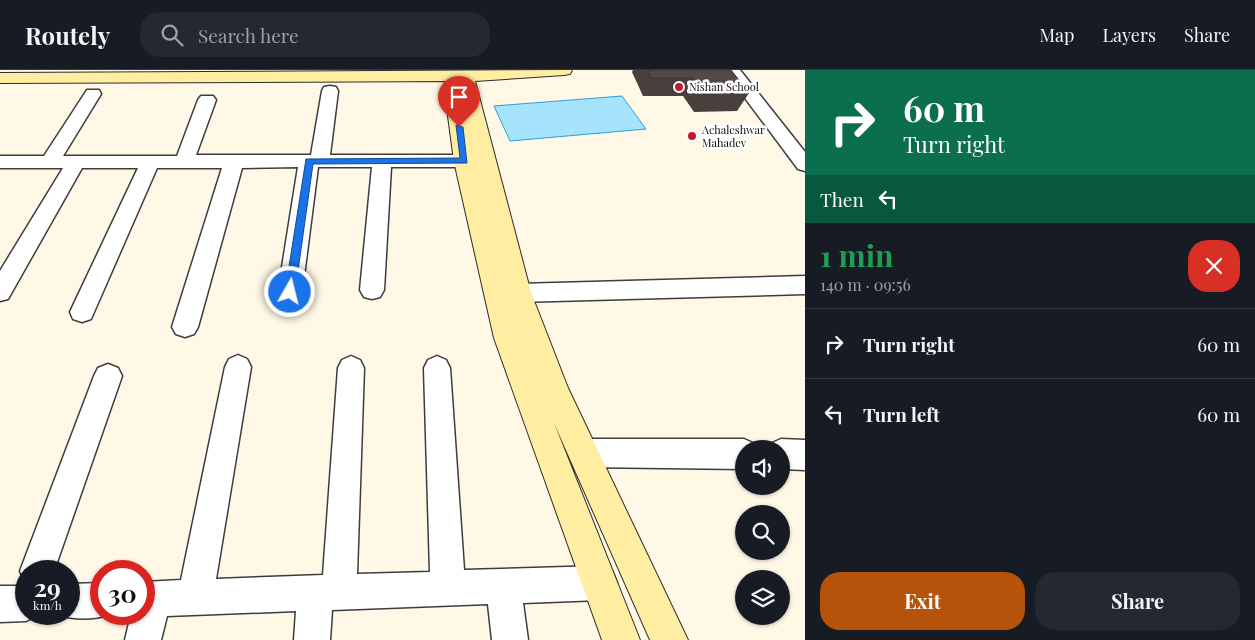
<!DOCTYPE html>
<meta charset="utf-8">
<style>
:root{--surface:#171b24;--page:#242831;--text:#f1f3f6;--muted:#9ea1a6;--line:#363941;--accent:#b45309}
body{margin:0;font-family:"Playfair Display",serif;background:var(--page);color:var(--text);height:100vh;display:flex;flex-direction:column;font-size:19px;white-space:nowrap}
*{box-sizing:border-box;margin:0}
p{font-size:16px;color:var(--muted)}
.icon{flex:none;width:28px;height:28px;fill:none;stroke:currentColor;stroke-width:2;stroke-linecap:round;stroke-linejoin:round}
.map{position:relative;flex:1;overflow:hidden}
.drawer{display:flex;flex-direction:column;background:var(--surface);width:450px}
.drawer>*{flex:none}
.top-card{background:#0b6e4f;color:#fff;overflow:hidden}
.tools{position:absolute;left:735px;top:370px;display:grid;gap:10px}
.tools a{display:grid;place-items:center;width:55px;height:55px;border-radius:50%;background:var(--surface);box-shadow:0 1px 4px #0004;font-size:25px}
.speed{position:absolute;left:15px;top:490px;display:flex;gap:10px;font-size:25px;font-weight:700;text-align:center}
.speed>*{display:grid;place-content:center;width:65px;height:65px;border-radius:50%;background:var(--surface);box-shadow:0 1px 4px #0004;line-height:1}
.speed small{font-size:12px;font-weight:400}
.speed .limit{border:8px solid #d22;background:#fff;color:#111}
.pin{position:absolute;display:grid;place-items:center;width:42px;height:42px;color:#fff;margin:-51px -21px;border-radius:50% 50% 50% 0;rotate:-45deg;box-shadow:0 0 5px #0007}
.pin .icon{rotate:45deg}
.me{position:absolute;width:55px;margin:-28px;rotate:8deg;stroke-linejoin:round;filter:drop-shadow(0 0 4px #0008)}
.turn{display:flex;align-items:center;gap:18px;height:105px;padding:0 15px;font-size:22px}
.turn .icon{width:65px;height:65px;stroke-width:2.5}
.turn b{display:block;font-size:35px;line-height:42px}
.then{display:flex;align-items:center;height:48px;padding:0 15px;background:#0003;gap:10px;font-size:19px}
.round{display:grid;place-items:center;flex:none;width:52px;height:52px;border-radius:20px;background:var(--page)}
.summary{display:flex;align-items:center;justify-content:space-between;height:85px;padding:0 15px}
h1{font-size:30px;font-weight:700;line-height:38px;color:#1e9e55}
.action{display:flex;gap:10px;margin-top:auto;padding:10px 15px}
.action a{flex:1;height:58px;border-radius:20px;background:var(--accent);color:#fff;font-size:20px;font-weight:700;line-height:58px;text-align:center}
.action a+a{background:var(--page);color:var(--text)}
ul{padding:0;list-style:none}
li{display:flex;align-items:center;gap:15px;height:70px;padding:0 15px;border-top:1px solid var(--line)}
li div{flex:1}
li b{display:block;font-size:19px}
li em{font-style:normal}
header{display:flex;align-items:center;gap:30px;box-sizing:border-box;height:70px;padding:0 25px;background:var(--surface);border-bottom:1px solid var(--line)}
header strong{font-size:24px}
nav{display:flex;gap:28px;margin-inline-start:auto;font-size:18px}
.search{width:350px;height:45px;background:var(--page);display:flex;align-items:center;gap:12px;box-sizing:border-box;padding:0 18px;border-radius:20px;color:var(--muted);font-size:19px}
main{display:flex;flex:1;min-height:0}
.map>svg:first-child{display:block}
.water{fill:#a6e3fc;stroke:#27a1d9}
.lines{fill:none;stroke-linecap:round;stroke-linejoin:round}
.street-casing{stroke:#3d3d3d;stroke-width:3}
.secondary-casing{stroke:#2c2c2c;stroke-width:2}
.street{fill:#fff;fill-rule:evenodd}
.secondary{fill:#ffeda2;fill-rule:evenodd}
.wall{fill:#47403c}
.building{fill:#534a46;stroke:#3a3431}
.route{fill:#1a73e8;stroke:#114b97}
.poi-dot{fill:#c5172e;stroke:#fff;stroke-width:2}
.labels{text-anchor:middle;stroke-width:5;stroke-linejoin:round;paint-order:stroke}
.far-poi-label{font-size:11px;fill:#0a0a0a;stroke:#fff;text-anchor:start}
</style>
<header>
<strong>Routely</strong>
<div class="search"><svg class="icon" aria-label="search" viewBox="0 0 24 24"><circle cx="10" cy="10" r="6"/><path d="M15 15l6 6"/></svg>Search here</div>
<nav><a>Map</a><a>Layers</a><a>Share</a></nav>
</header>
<main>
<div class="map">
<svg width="805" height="570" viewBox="0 0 805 570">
<rect width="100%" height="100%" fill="#fff8e7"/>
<path class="water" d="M622,26L646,59L510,71L494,36Z"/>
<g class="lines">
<defs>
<g id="street">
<path d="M724,0H740L805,82V101L798,99Z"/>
<path d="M330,16L336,17L338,21L330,85H464L471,87L474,91L471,95L464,97H391L384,220L380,227L372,229L364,227L360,220L372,97H318L302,222L298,229L290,231L282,229L278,222L298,97L242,98L198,257L194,264L185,267L176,264L172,257L222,98H157L91,249L82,252L73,249L70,242L138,98H82L8,229L0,231V201L63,98H0V86H44L87,20H99L101,24L63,86H177L198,30L201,26H213L216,30L196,85H311L322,21L324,17Z"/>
<path d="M805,206V224L518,232L510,230L506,223L510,216L518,214Z"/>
<path d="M238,285L247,289L251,297L216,509L323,505L338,298L342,290L351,286L360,290L364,298L357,504L430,502L424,298L428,290L437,286L446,290L450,298L464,500L600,496L612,501L617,513L612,525L600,530L523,533L528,570H492L488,534L332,540L330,570H294L296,541L167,546L161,570H125L131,544H144V512L181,510L225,297L229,289Z"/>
<path d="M108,294L118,298L122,306L54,501H26V514L20,501L94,306L98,298Z"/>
<path d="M584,369H744L755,374L757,379H744V399L584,397L573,393L569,383L573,373Z"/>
<path d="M781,369L805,370V400L781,399V379H768L770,374Z"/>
<path d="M101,513V544H110C94,550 73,550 57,544H69V514Z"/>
<path d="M0,516H26V544H39L38,545L26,551L0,552Z"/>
</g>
<path id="secondary" d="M572,0L570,4L564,5L475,11L531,223L568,318L688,570H650L554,353L640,570H602L494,268L454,91L446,31L449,27H461L458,11L0,13V3Z"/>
</defs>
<use href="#street" class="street-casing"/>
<use href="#secondary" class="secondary-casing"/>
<use href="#street" class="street"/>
<use href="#secondary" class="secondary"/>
</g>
<path class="wall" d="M633,0H731L749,23L737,41L694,42L683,26H643L632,2Z"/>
<path class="building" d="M648,0H731L749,23L704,24L693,8H651Z"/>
<path class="route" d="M456,55L463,57L467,93L313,94L295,222L290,226L286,225L285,222L306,89L460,88Z"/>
<g class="poi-dot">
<circle cx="679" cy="17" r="5"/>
<circle cx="692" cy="66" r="5"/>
</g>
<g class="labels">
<g class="far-poi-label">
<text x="689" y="21">Nishan School</text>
<text x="702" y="64">Achaleshwar<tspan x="702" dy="13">Mahadev</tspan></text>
</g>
</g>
</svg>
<div class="tools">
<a><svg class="icon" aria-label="sound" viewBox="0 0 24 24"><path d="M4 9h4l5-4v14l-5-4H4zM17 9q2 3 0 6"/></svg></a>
<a><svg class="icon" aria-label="search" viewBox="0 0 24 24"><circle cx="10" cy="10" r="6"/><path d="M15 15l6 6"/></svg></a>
<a><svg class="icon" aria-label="layers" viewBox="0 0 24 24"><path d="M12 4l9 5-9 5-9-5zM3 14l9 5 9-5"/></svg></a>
</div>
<div class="speed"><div>29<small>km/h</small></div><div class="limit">30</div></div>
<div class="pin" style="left:459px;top:57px;background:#d93025"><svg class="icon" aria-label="arrive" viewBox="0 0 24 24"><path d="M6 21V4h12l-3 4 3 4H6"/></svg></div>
<svg class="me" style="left:290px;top:222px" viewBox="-20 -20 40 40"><circle r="17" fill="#1a73e8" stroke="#fff" stroke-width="3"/><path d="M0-11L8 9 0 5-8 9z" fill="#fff"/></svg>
</div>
<section class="drawer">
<div class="top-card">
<div class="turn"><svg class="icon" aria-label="right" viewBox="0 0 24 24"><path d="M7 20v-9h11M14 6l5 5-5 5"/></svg><div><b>60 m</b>Turn right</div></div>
<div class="then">Then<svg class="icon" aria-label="left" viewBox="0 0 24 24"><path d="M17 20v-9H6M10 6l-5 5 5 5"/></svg></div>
</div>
<div class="summary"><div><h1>1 min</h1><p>140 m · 09:56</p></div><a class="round" style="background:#d93025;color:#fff"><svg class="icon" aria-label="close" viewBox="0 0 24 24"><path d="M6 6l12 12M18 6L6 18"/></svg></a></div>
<ul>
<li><svg class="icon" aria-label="right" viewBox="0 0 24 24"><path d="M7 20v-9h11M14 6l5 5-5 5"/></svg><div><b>Turn right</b></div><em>60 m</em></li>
<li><svg class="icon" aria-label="left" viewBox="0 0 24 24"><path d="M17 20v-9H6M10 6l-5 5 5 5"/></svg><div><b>Turn left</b></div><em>60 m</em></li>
</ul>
<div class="action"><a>Exit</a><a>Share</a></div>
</section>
</main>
